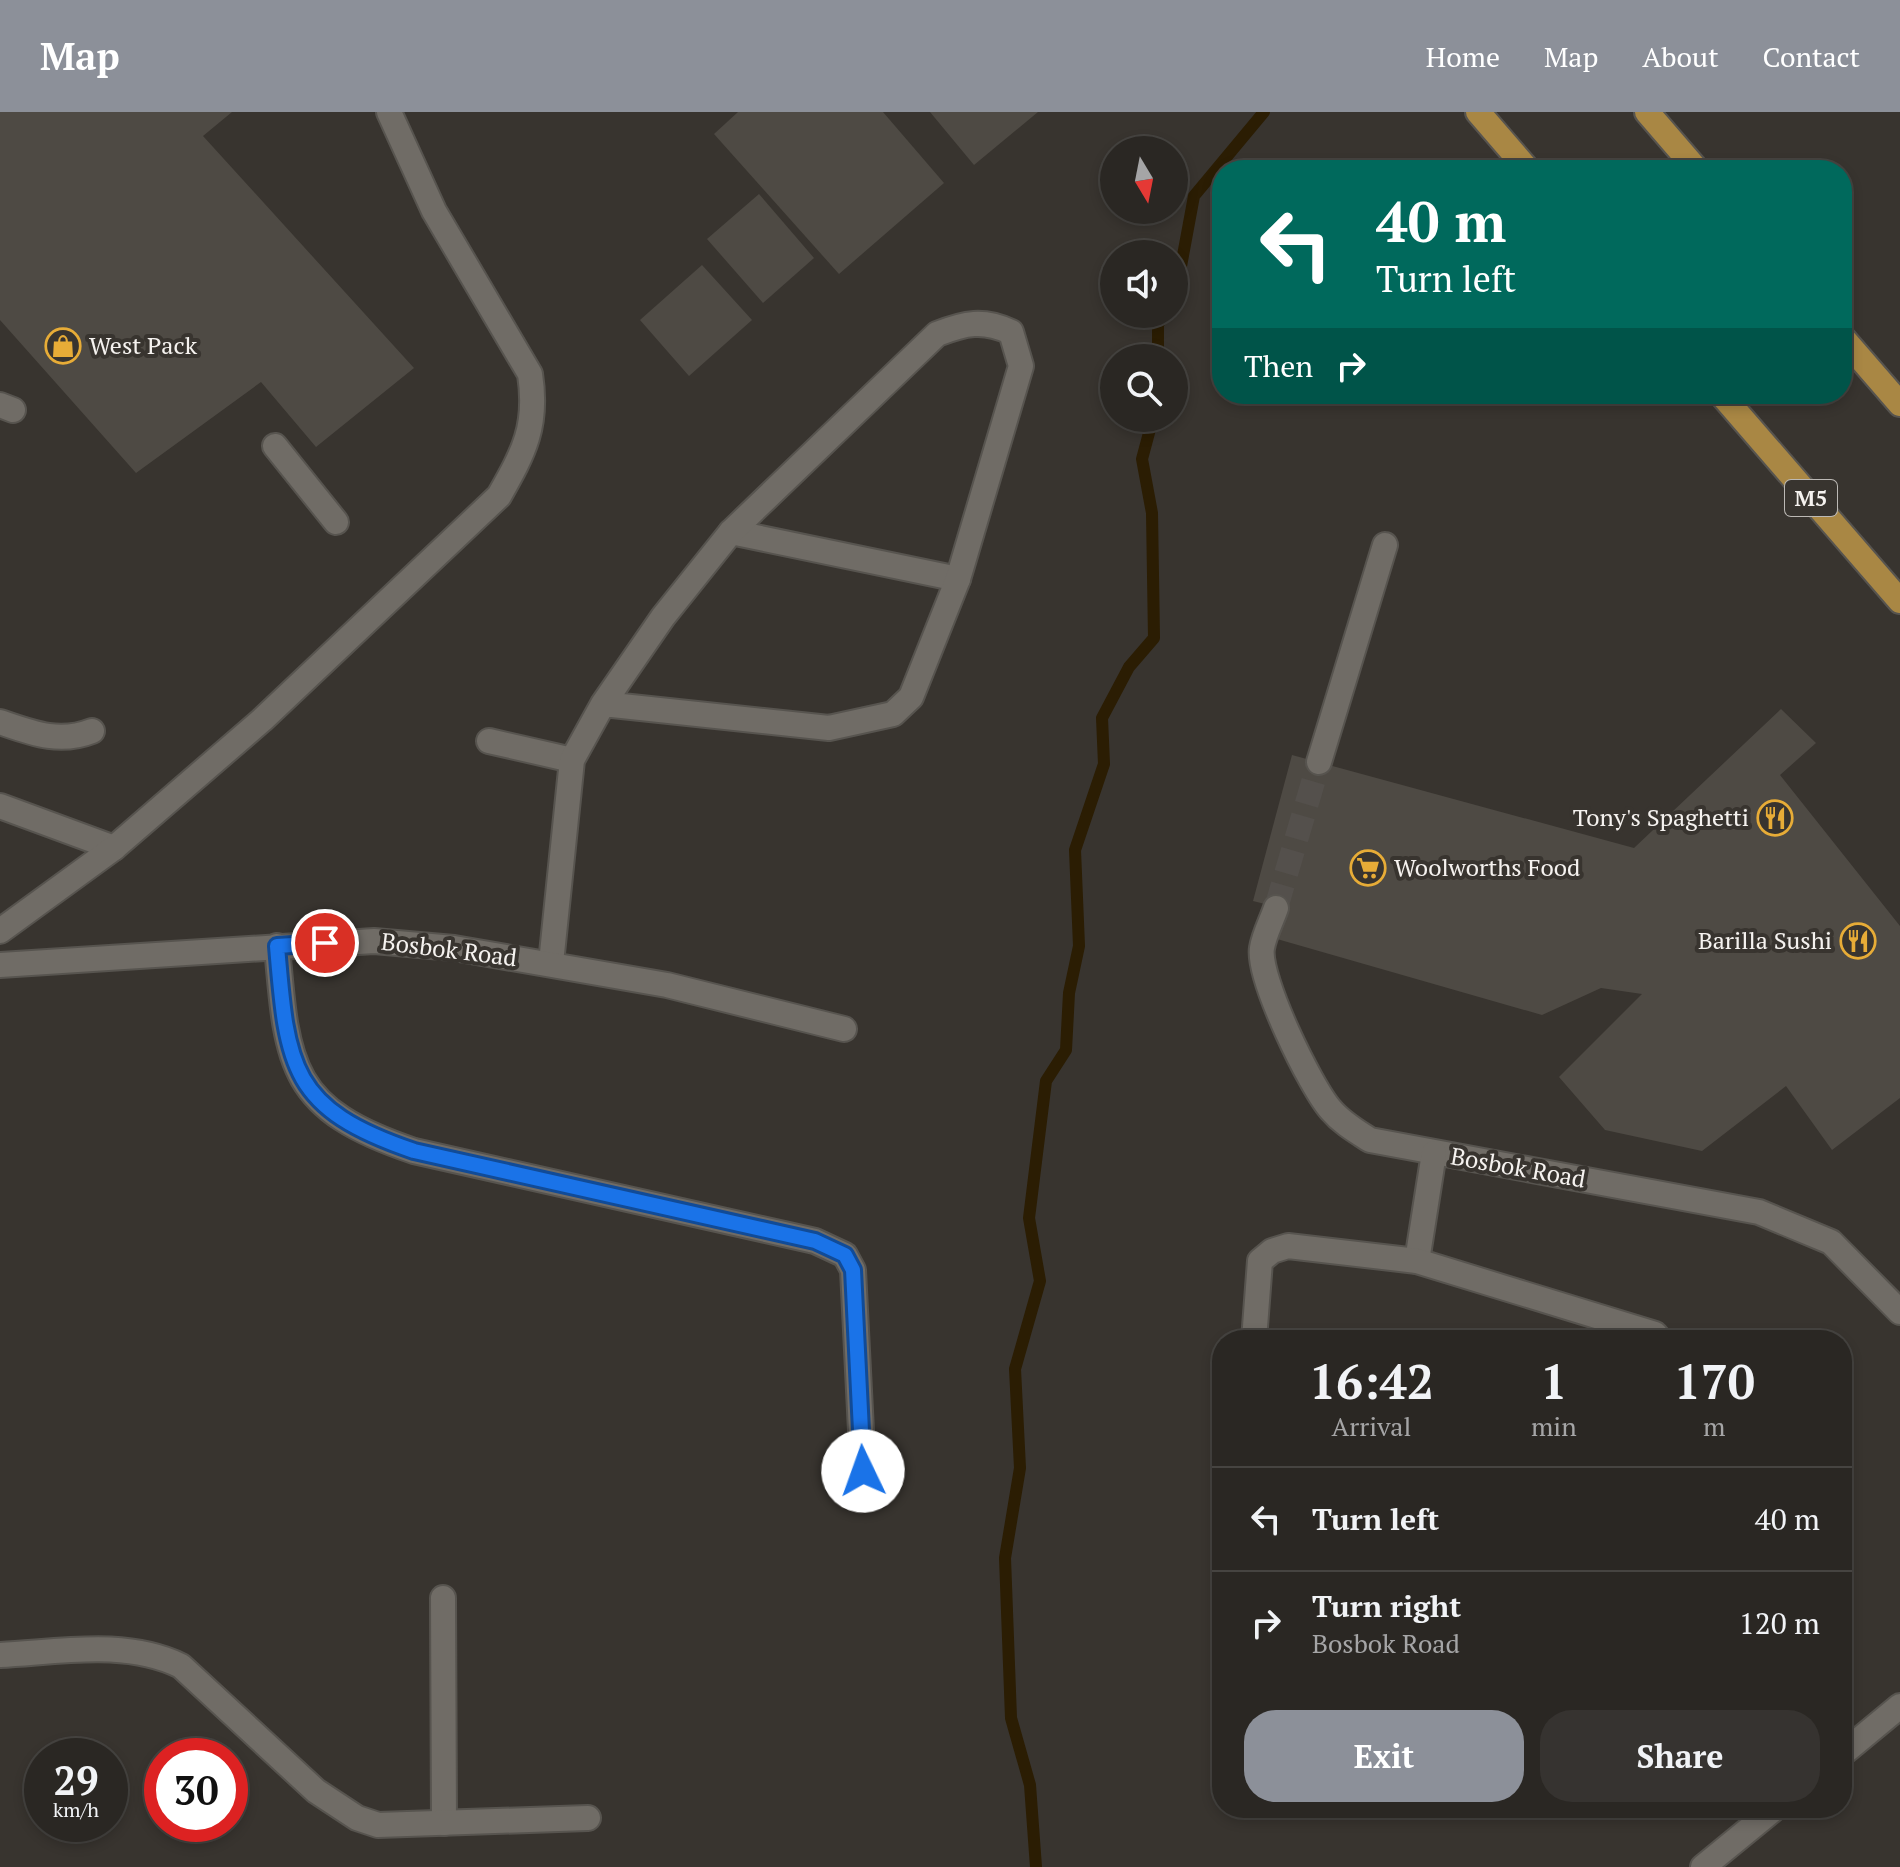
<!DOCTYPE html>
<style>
:root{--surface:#2a2723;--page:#363330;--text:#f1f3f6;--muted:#a5a5a6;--line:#464441;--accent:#8c9099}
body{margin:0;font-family:"PT Serif",serif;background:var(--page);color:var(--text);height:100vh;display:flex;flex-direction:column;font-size:30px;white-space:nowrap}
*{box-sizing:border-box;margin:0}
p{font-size:26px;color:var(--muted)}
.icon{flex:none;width:44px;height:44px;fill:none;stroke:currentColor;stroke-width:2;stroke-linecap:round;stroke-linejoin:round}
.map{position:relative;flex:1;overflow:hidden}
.side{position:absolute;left:1212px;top:1218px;width:640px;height:488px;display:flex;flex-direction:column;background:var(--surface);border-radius:32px;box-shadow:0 4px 12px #0003,0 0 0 2px var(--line)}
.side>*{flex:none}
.hud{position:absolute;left:1212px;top:48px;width:640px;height:244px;border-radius:32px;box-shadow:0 4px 12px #0003,0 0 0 2px var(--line);background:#00695c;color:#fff;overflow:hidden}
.needle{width:52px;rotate:170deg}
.controls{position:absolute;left:1100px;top:24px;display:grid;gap:16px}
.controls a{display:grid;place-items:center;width:88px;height:88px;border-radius:50%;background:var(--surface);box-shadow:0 4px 12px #0003,0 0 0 2px var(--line);font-size:40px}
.speed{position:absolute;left:24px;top:1626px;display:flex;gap:16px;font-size:40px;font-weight:700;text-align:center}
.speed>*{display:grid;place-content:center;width:104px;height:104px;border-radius:50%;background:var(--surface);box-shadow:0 4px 12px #0003,0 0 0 2px var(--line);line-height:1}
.speed small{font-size:20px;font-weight:400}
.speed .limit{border:12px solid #d22;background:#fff;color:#111}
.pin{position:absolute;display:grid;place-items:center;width:68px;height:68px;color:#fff;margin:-34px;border:4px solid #fff;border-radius:50%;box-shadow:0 2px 8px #0007}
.me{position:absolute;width:88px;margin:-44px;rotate:357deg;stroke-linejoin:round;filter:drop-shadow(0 0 6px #0008)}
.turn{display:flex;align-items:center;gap:28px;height:168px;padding:0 32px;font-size:36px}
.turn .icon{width:104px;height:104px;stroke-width:2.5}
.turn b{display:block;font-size:56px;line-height:68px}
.then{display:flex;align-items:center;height:76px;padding:0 32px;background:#0003;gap:16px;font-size:30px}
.eta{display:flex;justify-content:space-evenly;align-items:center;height:136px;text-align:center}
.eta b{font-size:48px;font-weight:600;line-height:56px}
.action{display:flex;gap:16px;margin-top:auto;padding:16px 32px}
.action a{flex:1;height:92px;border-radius:32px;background:var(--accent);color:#fff;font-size:32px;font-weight:600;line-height:92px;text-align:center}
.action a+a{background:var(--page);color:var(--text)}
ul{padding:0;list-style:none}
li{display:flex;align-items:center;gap:24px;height:104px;padding:0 32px;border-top:2px solid var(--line)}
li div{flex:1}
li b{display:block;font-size:30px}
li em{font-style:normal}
header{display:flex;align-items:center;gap:48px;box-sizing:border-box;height:112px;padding:0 40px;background:var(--accent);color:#fff}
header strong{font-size:38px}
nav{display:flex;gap:44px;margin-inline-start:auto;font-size:28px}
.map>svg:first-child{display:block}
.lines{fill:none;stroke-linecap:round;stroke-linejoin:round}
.stream{stroke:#2b1d03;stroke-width:12}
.building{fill:#4e4a44}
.minor-tunnel{stroke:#54504c;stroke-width:24;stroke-dasharray:24 12;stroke-linecap:butt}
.minor-casing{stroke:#57544f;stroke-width:28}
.major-casing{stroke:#57544f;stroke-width:28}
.minor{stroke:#706c66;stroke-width:24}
.major{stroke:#a98744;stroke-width:24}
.route-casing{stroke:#114b97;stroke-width:20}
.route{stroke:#1a73e8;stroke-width:14}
.labels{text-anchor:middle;stroke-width:8;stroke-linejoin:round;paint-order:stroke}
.shield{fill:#38342f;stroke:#bcb9b5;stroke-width:2}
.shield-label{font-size:22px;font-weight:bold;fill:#f5f2ef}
.poi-label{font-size:24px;fill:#f5f2ef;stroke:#38342f;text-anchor:start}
.street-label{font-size:24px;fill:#f5f2ef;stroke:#38342f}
</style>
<header>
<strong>Map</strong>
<nav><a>Home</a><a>Map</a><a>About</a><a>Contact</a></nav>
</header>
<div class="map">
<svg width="1900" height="1755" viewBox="0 0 1900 1755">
<rect width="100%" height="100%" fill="#38342f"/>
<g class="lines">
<g class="stream">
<path d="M1174,192L1194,84L1264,0"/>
<path d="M1158,246V212L1166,202"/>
<path d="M1036,1755L1030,1673L1011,1606L1005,1446L1020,1356L1015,1257L1040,1169L1029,1106L1046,969L1066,938L1069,881L1079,834L1075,738L1104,652L1102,606L1129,555L1154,526L1152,401L1142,347L1153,306"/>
</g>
</g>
<g class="building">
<path d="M0,0H232L203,24L414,256L316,335L261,270L136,361L0,208Z"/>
<path d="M738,0H883L944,71L839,162L714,22Z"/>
<path d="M930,0H1038L974,53Z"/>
<path d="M759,82L814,146L763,191L707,127Z"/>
<path d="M702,153L752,208L689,264L640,208Z"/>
<path d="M1781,597L1816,631L1780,663L1900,814V986L1832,1038L1786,974L1702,1039L1605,1018L1559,965L1642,882L1601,876L1542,903L1277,827L1285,797L1253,789L1292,643L1634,736Z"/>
</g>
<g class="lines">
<path class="minor-tunnel" d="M1276,796L1319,650"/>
<defs>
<g id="minor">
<path d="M0,293L13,298"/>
<path d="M275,334L336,410"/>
<path d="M731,420L958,467"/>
<path d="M0,610C32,621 59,632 92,619"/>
<path d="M489,629L572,648"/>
<path d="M1319,650L1385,433"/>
<path d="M0,694L114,736"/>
<path d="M1276,796C1272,808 1264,823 1262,836C1257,865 1311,976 1331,998C1342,1011 1356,1019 1370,1028L1759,1100L1831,1130L1900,1200"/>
<path d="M0,819L114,736L262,608L499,384C524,340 538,314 530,262L434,99L389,0"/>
<path d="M277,834C287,954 289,997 414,1039L815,1129L845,1143L853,1158L863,1359"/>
<path d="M551,851L572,648L603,592L663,505L731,420L937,222C965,211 983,207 1011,220L1021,254L958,467L911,585L893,602L829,616L603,592"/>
<path d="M0,853L374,829L454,836L667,873L844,917"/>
<path d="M1417,1149L1434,1041"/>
<path d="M1254,1228L1260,1149L1272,1139L1288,1134L1417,1149L1655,1222L1660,1228"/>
<path d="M443,1486L444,1711"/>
<path d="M0,1543C60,1540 126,1527 181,1554L316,1679L357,1706L378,1713L588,1706"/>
<path d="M1842,1642L1900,1594"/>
<path d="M1703,1755L1775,1696"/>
</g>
<g id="major">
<path d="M1478,0L1528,58"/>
<path d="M1647,0L1697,58"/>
<path d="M1842,225L1900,292"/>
<path d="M1721,282L1900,489"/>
</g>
</defs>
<use href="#minor" class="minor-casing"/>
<use href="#major" class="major-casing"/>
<use href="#minor" class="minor"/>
<use href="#major" class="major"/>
</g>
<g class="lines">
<defs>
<path id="route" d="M325,831L277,834C287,955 290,997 414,1039L815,1129L845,1143L853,1158L863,1359"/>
</defs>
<use href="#route" class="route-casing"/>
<use href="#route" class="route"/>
</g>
<defs>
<symbol id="shop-ring" viewBox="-11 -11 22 22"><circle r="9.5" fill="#38342f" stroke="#e7ac37" stroke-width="1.5"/><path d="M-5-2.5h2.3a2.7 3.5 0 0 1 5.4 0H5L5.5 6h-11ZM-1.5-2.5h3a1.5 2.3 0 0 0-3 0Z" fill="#e7ac37"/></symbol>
<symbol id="restaurant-ring" viewBox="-11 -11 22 22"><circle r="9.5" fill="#38342f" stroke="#e7ac37" stroke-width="1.5"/><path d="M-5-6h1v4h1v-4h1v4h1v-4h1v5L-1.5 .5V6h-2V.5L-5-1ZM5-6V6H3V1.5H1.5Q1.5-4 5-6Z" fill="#e7ac37"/></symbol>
<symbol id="supermarket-ring" viewBox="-11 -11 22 22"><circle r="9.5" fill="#38342f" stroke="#e7ac37" stroke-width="1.5"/><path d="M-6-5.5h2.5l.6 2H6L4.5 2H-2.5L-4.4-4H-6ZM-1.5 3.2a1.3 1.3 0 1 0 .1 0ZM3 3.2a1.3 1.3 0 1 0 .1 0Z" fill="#e7ac37"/></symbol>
</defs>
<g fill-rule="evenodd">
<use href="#shop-ring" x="43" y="214" width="40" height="40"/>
<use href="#restaurant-ring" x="1755" y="686" width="40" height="40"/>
<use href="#supermarket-ring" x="1348" y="736" width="40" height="40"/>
<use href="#restaurant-ring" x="1838" y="809" width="40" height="40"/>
</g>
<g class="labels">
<rect class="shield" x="1785" y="368" width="52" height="36" rx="6"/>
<g class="shield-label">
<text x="1811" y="394">M5</text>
</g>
<g class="poi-label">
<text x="89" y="242">West Pack</text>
<text x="1749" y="714" text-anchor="end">Tony's Spaghetti</text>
<text x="1394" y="764">Woolworths Food</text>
<text x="1832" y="837" text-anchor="end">Barilla Sushi</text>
</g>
<g class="street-label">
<text transform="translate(449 838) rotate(7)" y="8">Bosbok Road</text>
<text transform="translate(1518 1056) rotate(10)" y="8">Bosbok Road</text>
</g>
</g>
</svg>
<div class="controls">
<a><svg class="needle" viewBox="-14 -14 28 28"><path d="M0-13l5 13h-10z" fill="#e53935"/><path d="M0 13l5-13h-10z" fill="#a5a5a6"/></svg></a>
<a><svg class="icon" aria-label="sound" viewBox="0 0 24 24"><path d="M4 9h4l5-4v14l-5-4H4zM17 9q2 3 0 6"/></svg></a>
<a><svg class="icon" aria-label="search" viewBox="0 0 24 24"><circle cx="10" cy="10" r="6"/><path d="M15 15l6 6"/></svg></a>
</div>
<div class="speed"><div>29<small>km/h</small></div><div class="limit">30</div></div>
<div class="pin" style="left:325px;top:831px;background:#d93025"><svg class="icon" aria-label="arrive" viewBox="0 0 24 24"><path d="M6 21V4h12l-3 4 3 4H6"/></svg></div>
<svg class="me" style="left:863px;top:1359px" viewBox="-20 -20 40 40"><circle r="19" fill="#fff"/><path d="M0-13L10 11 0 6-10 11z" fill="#1a73e8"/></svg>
<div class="hud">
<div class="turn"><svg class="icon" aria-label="left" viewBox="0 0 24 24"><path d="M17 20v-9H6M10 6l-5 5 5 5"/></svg><div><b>40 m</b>Turn left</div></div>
<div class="then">Then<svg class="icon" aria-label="right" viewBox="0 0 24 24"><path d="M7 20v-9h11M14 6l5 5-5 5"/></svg></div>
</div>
<section class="side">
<div class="eta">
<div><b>16:42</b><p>Arrival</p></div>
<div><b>1</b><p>min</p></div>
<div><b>170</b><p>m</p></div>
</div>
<ul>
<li><svg class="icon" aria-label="left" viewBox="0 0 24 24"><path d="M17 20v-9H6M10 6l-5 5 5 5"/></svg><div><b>Turn left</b></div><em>40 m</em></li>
<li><svg class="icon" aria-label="right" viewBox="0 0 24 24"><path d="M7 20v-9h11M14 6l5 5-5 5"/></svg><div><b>Turn right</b><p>Bosbok Road</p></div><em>120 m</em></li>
</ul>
<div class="action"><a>Exit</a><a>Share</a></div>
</section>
</div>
